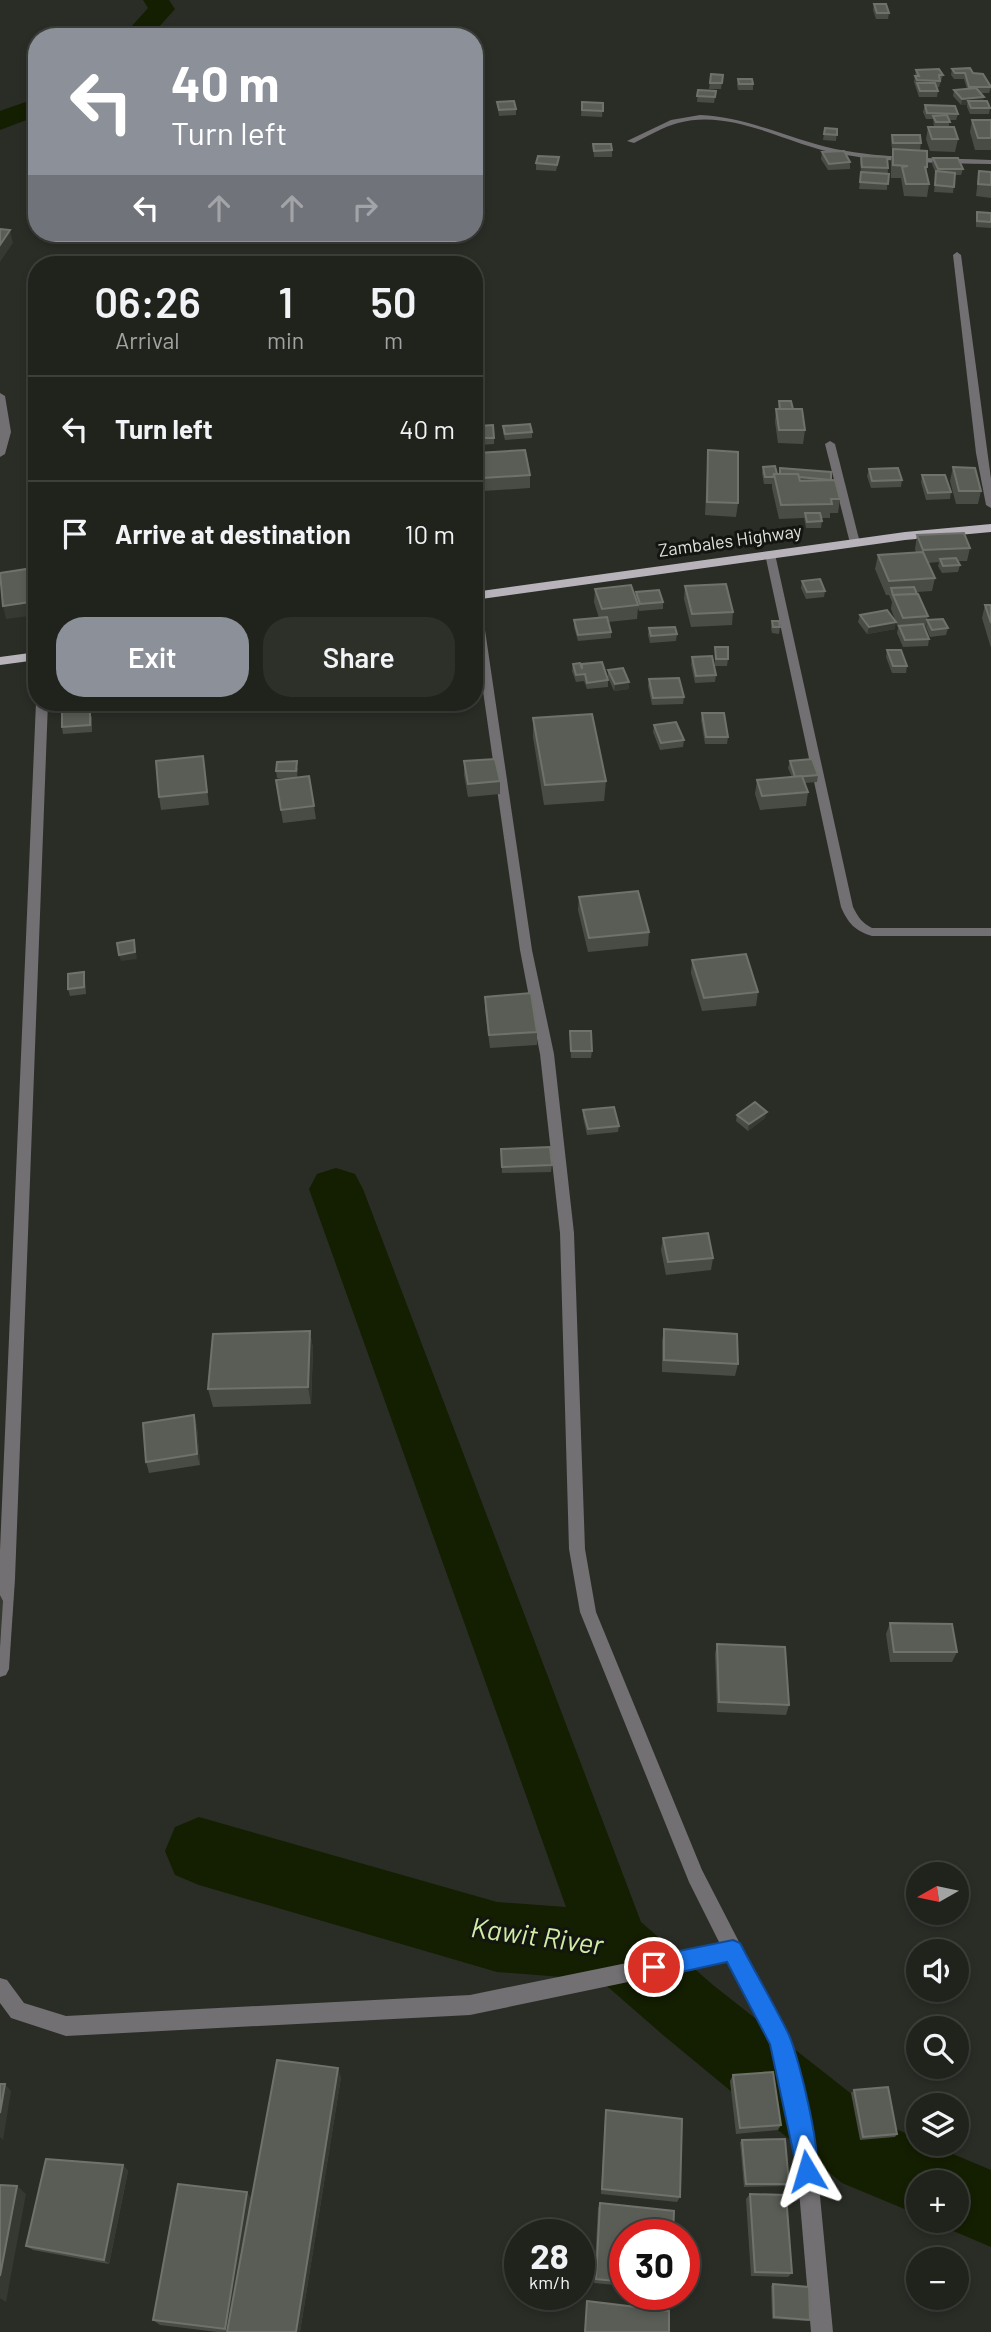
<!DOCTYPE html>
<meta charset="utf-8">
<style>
:root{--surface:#20221c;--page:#2d2f29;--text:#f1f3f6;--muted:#a2a4a3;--line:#3d3f3b;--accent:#8c9099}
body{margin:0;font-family:Barlow,sans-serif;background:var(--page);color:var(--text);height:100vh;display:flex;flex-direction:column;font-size:26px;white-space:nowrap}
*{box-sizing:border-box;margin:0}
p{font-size:23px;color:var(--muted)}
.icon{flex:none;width:38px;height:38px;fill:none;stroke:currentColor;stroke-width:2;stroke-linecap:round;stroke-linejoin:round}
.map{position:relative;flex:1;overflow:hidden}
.sheet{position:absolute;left:28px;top:256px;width:455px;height:455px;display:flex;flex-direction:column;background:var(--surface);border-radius:28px;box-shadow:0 4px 10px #0003,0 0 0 2px var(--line)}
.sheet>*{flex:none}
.hud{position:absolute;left:28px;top:28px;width:455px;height:214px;border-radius:28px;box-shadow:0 4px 10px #0003,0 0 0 2px var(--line);background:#8c9099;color:#fff;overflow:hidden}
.needle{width:46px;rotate:261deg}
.tools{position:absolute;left:906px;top:1862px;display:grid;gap:14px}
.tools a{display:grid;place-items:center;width:63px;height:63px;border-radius:50%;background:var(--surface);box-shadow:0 4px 10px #0003,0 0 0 2px var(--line);font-size:35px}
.speed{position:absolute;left:504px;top:2219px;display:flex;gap:14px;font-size:35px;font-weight:700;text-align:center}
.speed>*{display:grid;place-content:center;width:91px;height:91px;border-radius:50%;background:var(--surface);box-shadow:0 4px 10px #0003,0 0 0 2px var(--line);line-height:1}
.speed small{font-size:18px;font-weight:400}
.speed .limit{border:10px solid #d22;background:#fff;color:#111}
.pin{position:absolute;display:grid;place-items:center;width:60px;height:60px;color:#fff;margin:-30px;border:4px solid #fff;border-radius:50%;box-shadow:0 2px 7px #0007}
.me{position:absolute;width:77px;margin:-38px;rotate:353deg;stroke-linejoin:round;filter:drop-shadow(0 0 5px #0008)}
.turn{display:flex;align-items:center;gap:24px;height:147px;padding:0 28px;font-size:32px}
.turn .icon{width:91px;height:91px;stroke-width:2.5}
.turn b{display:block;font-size:49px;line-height:60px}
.lanes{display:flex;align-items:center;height:66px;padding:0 28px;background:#0003;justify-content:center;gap:35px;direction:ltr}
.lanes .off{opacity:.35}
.eta{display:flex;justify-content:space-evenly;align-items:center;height:119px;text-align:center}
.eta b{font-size:42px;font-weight:600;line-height:49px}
.action{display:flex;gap:14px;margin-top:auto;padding:14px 28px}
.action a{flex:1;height:80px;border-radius:28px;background:var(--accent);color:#fff;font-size:28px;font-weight:600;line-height:80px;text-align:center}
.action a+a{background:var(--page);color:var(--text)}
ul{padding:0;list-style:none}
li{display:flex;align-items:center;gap:21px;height:105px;padding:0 28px;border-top:2px solid var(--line)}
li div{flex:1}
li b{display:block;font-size:26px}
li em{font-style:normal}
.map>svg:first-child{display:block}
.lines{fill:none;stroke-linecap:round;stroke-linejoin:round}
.river{fill:#141e00;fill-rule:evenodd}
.street{fill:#727073;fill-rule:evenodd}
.primary{fill:#b8b3bb;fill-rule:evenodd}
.wall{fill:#494c45}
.shaded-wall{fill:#363932}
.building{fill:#5a5d56;stroke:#6f726b;stroke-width:2}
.route{fill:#1a73e8;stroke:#114b97;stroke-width:2}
.labels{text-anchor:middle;stroke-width:6;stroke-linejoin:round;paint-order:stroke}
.far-street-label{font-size:18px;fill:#e1e3de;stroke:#131511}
.near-water-label{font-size:28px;font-style:italic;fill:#d0eca5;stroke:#131511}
</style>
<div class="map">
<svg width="991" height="2332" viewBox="0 0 991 2332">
<rect width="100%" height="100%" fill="#2a2d26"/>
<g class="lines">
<g class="river">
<path d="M143,0H169L175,9L150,37H122L148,8Z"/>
<path d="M37,98V116L0,130V111Z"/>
<path d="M336,1168L355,1174L363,1189L641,1922L713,1985L896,2129L919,2139V2144H929L991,2170V2247L930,2221H957V2182H919V2215L842,2183L663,2035L600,1980L497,1972L199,1885L175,1875L165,1851L175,1827L199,1817L497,1902L566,1907L309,1189L317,1174Z"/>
</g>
<g class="street">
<path d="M700,115C748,117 789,139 835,149C886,159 939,158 991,160V164C941,163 890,163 840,154C787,145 733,108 678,123C663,127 648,136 634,143L627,141L671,120Z"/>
<path d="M957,252L961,255L991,479V508L986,505L976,453L953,255Z"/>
<path d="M0,393L5,396L11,432L5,454L0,457Z"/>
<path d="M830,441L835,444L860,543L859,545L850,543L825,444Z"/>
<path d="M770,551L775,554L853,907C858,917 862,923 872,928H991V936H872C855,931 848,923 841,907L765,554Z"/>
<path d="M475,593L480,596L532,950L554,1054L574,1233L585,1549L596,1612L702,1870L790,2041L815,2144L833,2332H811L795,2144L771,2043L729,1961L470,2015L66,2036L11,2018L0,2003V1978L7,1980L24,2003L66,2016L470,1995L720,1944L689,1882L580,1612L569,1549L560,1233L540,1054L520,950L474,628Z"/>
<path d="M36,702H48L15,1579L9,1669L6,1675L0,1677V1550Z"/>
</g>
<g class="primary">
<path d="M991,524V532L905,540L474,600V592L905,532Z"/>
<path d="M37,652V660L0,665V657Z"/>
</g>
</g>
<g class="wall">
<path d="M874,4L889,13L888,19H876L873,10Z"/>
<path d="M952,69L973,73L991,87L989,93H981L983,101L990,108L989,114H970L967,107V105H961L953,96L954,90L967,89L964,79H954L951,75Z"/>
<path d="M916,70L943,75L939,87H937L938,91L937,97H919L914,82Z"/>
<path d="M711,74L723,75L721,89H709Z"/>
<path d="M738,79L753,84V90H738L737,85Z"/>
<path d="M698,90L715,97L714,103L697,102Z"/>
<path d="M497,102L516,109V115L499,116Z"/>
<path d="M582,102L603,103L602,117L581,116Z"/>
<path d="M925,105L958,114L956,120H949V127L958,139L955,152L930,151L926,139L928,127H934L933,119H926L923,112Z"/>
<path d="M972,120H991V150H975L970,132Z"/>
<path d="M825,128L837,129L836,141L823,140Z"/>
<path d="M892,135L921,143L920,150L899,149L927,167V173L929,184L927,197L904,196L901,178H891V161L893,149H892L891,141Z"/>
<path d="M593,144L612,150V157H594Z"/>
<path d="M822,152L850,162V169L828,170L821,159Z"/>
<path d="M861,156L888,168L887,190L859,189L861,172L860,162Z"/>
<path d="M933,158L963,169L961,175H955L953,193L934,192L936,174L932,164Z"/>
<path d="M536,163H558L556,171L536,170Z"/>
<path d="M979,171L991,172V198L976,196Z"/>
<path d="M977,212L991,213V228L976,227V218Z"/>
<path d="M114,233L150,234L145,242L115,239Z"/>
<path d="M779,401L793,409L805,430L803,444L778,443L775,422L776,409H778Z"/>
<path d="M478,426L494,438V444L480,445Z"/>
<path d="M503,426L532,432V438L505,440L503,433Z"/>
<path d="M708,450L738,503L736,517L705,515Z"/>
<path d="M478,453L530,475V488L483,491L478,466Z"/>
<path d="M763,467L777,474L831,480L840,499L838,513H830V518H821L822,521L821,528H806L804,518L779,519L772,488V484H764L762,473Z"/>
<path d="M953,467L981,491L978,504H956L950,481Z"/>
<path d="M869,469L902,480L901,487L871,488L867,476Z"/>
<path d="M922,475L951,492L950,499L926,500L921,482Z"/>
<path d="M917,535L970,548L967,561H958L960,565L958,572L942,573L938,566L939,562L928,563L935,578L932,591L917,592L928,616L925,628L929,639L928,646L903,647L897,633L898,628L891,609L892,602L889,595H886L875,569L878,555L916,553L915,549Z"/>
<path d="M802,581L825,591L824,597L806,599L801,588Z"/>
<path d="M685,586L733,612L732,625L691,627L684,599Z"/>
<path d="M595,589L635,597L636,592L663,602V609L639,611L638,608L637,619L608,622L611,632V638L578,641L574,627V620L599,618L594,602Z"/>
<path d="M985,605H991V648L982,618Z"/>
<path d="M860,615L895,629L867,634L858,622Z"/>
<path d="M927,620L948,628L946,635L930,637L926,627Z"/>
<path d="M772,621L780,627L779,634L772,633L771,628Z"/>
<path d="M649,628L677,634L676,641L650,643L648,635Z"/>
<path d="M715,647L728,659L727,666H715Z"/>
<path d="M887,650L907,666L906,673H892L886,657Z"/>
<path d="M692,657L716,675L715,682L695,683L691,664Z"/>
<path d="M573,664L608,680V687L587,689L584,681L576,682L572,671Z"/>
<path d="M608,670L629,689L614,691L608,677Z"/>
<path d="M649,679L684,697L683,704L652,705L648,686Z"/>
<path d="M88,702L86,710L92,717V732L63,734L62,727V712L61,705Z"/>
<path d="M130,702H154V709L131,711Z"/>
<path d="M702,713L728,737L727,744H705L701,720Z"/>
<path d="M533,718L606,781L604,801L544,805L533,737Z"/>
<path d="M654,725L684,740L683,747L660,750L653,732Z"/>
<path d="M203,756L209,805L161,810L159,797Z"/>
<path d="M464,761L500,781V794L468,797L464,775Z"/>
<path d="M790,761L818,775L817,782L805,783L808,792L806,806L760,810L755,794L757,780L792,777L788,768Z"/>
<path d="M298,768L297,777L314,806L316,819L283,823L276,780L291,778H277L276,771Z"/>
<path d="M579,897L649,932L648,946L588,952L578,910Z"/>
<path d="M692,960L758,992L756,1006L702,1011L691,973Z"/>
<path d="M85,979L86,994L70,996L68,989Z"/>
<path d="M485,997L537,1032V1045L490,1048L485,1010Z"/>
<path d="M570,1031L592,1051L591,1058H571Z"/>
<path d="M583,1110L619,1126L618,1132L587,1135L583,1117Z"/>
<path d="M737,1115L765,1118L748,1131L736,1121Z"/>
<path d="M501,1149L552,1165L551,1172L502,1173Z"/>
<path d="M663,1238L713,1258L711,1270L666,1275L661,1250Z"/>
<path d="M664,1329L738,1364L735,1376L662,1372V1341Z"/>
<path d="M310,1331L313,1349L311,1404L213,1407L208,1389Z"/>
<path d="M194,1415L197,1427L200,1465L149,1473L146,1462Z"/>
<path d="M890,1623L957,1652L952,1662H890L886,1634Z"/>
<path d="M717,1644L789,1705L786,1715L717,1712L715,1654Z"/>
<path d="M733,2075L781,2125L778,2130L736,2134L730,2081Z"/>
<path d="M341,2077L300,2332H217L160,2325L153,2320L251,2199Z"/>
<path d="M854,2090L897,2134L895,2137L860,2140L851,2093Z"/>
<path d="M606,2110L680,2197L677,2202L601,2194L605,2116Z"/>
<path d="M742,2140L789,2184L787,2186L744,2187L740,2142Z"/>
<path d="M123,2165L128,2171L109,2264L33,2250L26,2246Z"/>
<path d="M750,2194L792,2273L788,2277L751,2276L746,2199Z"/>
<path d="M600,2203L625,2235V2286L594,2283L598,2208Z"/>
<path d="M773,2284L810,2320L808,2321L772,2319L771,2286Z"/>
</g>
<g class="shaded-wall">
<path d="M984,97L983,103L968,101L967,105H961L962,99Z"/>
<path d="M10,230L13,243L0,262V245Z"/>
<path d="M146,233L150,234L145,242L144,236Z"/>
<path d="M37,601V615L6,619L3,606Z"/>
<path d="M896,622L895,629L867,634L869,627Z"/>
<path d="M629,682V689L614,691L615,684Z"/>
<path d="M84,702H88L85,712L84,705Z"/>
<path d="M134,940L137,959L121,961L119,955Z"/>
<path d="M767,1112L765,1118L748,1131L749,1124Z"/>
<path d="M310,1331L313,1349L311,1404L308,1387Z"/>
<path d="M194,1415L197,1427L200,1465L197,1454Z"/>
<path d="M0,1595L3,1601L0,1648Z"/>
<path d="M338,2068L341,2077L300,2332H296Z"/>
<path d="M5,2084L11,2091L3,2140L0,2137V2113Z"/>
<path d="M123,2165L128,2171L109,2264L104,2260Z"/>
<path d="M17,2186L26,2194L6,2302L0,2298V2276Z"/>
<path d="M247,2192L252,2199L229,2332L225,2329Z"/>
</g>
<g class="building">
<path d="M874,4H886L889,13H877Z"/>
<path d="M970,68L973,73L983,74L991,87H969L965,73H955L952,69Z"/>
<path d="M939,69L943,75H939L940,81L917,80L915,76H919L916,70Z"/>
<path d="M711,74L723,75L722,83H710Z"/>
<path d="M738,79H752L753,84H739Z"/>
<path d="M917,83H935L938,91H920Z"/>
<path d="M976,88L984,97L962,99L954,90Z"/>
<path d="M698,90L716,91L715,97L697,96Z"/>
<path d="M514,101L516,109L499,110L497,102Z"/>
<path d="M968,101H987L990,108H971Z"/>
<path d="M582,102L603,103V111L582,110Z"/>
<path d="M925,105L955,106L958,114L927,113Z"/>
<path d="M947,115L950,122H936L933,116Z"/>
<path d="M972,120H991V138H978Z"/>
<path d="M928,127H954L958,139H932Z"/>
<path d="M825,128L837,129V135L824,134Z"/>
<path d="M892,135H920L921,143H893Z"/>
<path d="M593,144H611L612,150L594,151Z"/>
<path d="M893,149L927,151V167H925L929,184H906L902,167L908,166L893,165Z"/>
<path d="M844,151L850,162L829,164L822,152Z"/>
<path d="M538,156L559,157L557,165L536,163Z"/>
<path d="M861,156L887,157L888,168L862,167Z"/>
<path d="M933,158H958L963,169H938Z"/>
<path d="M936,171L955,173L954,187L935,185Z"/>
<path d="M979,171L991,172V185L978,184Z"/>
<path d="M861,172L889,174L888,184L860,182Z"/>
<path d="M977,212L991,213V222L977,221Z"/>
<path d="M0,229L10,230L0,245Z"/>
<path d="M114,233H146L144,236Z"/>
<path d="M129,261V264H105L106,262Z"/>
<path d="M779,401H791L793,409H780Z"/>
<path d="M776,409H802L805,430H779Z"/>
<path d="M530,424L532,432L505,434L503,426Z"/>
<path d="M493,425L494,438H479L478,426Z"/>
<path d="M525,450L530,475L483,478L478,453Z"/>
<path d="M708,450L738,452V503L707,502Z"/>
<path d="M775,466L777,474H774L773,477H765L763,467Z"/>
<path d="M953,467L975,468L981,491H959Z"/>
<path d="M780,468L831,472V480L799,477L798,474H780Z"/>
<path d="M898,468L902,480L872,481L869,469Z"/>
<path d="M774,474H798L800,481L835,480L840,499H831L832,504L781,505Z"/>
<path d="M922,475H945L951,492L928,493Z"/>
<path d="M805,513H820L822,521L807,522Z"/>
<path d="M964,533L970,548L923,550L917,535Z"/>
<path d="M923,552L935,578L889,581L878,555Z"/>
<path d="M956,558L960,565L943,566L940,559Z"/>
<path d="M33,568L37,601L3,606L0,573Z"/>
<path d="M820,579L825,591L807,592L802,581Z"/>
<path d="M726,584L733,612L692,614L685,586Z"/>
<path d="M631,585L638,605L602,609L595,589Z"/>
<path d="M914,587L917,594L893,595L891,588Z"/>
<path d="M659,590L663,602L640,604L636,592Z"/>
<path d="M918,594L928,616L903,618L893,595Z"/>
<path d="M985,605H991V623Z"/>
<path d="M887,610L896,622L869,627L860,615Z"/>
<path d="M607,617L611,632L578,635L574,620Z"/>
<path d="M943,619L948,628L932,630L927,620Z"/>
<path d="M772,621H779L780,627H773Z"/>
<path d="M923,624L929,639L905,640L899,626Z"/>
<path d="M675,627L677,634L651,636L649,628Z"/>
<path d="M715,647H728V659H716Z"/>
<path d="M887,650H901L907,666H893Z"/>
<path d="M712,656L716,675L696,676L692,657Z"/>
<path d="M602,662L608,680L587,683L585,674L576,675L573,664L580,663L582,669V664Z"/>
<path d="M623,668L629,682L615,684L608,670Z"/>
<path d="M679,678L684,697L653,698L649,679Z"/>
<rect x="61" y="702" width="23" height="3"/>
<path d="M90,710V725L62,727V712Z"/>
<path d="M702,713H724L728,737H706Z"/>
<path d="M592,714L606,781L545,785L533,718Z"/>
<path d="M676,722L684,740L661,743L654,725Z"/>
<path d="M203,756L207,792L159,797L156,761Z"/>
<path d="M495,759L500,781L468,784L464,761Z"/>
<path d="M812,759L818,775L795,777L790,761Z"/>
<path d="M297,761L296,771H276L277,762Z"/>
<path d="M309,776L314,806L281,810L276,780Z"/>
<path d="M802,776L808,792L762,796L757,780Z"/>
<path d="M638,891L649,932L589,938L579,897Z"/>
<path d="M134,940L135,952L119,955L117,943Z"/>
<path d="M746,954L758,992L704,998L692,960Z"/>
<path d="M84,972V987L68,989V974Z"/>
<path d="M531,993L537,1032L489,1035L485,997Z"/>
<path d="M570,1031H591L592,1051H571Z"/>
<path d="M755,1102L767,1112L749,1124L737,1115Z"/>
<path d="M614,1107L619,1126L588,1129L583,1110Z"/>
<path d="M550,1147L552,1165L502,1167L501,1149Z"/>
<path d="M708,1233L713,1258L668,1262L663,1238Z"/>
<path d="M664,1329L737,1334L738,1364L664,1360Z"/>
<path d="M310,1331L308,1387L208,1389L213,1334Z"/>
<path d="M194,1415L197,1454L146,1462L143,1423Z"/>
<path d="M890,1623L952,1624L957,1652H894Z"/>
<path d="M717,1644L785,1647L789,1705L719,1702Z"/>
<path d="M277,2060L338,2068L296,2332H227Z"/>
<path d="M773,2072L781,2125L740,2128L733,2075Z"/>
<path d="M0,2084H5L0,2113Z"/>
<path d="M888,2087L897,2134L863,2137L854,2090Z"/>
<path d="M606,2110L682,2119L680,2197L602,2189Z"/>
<path d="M785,2139L789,2184H746L742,2140Z"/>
<path d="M46,2159L123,2165L104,2260L26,2246Z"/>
<path d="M178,2184L247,2192L225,2329L153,2320Z"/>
<path d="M0,2185L17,2186L0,2276Z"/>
<path d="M750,2194L786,2195L792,2273L755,2272Z"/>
<path d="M600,2203L674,2211L673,2235H625V2282L596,2279Z"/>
<path d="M773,2284L809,2287L810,2320L774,2317Z"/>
<path d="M587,2301L669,2311V2332H585Z"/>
</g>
<path class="route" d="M733,1940L740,1943C756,1974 774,2004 789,2035C799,2058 824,2158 815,2179L807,2182L799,2179L770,2044L727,1962L654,1978L646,1975L643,1967L646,1959L654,1956Z"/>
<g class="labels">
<g class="far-street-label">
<text transform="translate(730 541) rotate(-8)" y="6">Zambales Highway</text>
</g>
<g class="near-water-label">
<text transform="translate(537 1936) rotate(8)" y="10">Kawit River</text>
</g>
</g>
</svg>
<div class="tools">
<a><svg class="needle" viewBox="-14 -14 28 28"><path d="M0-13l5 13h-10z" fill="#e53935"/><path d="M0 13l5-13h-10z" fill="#a2a4a3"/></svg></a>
<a><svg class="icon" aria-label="sound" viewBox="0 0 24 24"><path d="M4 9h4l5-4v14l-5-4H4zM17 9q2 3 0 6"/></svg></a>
<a><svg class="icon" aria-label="search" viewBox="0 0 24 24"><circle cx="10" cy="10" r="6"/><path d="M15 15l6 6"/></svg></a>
<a><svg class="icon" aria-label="layers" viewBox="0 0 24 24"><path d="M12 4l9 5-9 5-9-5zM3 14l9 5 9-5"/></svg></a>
<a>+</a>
<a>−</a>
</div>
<div class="speed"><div>28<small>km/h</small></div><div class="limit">30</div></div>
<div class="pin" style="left:654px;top:1967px;background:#d93025"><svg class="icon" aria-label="arrive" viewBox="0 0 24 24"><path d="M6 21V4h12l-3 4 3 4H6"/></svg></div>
<svg class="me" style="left:807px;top:2171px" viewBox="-20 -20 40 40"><path d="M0-17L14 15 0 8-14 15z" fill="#1a73e8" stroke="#fff" stroke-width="4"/></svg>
<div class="hud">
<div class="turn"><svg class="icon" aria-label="left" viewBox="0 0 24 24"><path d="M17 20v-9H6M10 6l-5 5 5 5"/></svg><div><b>40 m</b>Turn left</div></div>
<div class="lanes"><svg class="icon" aria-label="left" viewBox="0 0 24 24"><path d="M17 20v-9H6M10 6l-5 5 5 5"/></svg><svg class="icon off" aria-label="ahead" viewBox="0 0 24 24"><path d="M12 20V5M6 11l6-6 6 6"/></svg><svg class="icon off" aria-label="ahead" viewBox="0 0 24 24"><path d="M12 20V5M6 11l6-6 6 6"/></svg><svg class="icon off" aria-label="right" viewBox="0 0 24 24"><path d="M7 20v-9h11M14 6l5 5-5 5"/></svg></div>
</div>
<section class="sheet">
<div class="eta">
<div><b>06:26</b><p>Arrival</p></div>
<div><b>1</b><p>min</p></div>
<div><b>50</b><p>m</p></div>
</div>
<ul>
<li><svg class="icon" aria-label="left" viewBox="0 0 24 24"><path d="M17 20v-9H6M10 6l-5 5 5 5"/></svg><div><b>Turn left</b></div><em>40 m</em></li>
<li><svg class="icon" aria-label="arrive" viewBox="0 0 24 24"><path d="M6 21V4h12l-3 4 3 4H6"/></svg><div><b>Arrive at destination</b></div><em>10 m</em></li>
</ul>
<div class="action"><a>Exit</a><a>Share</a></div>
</section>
</div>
